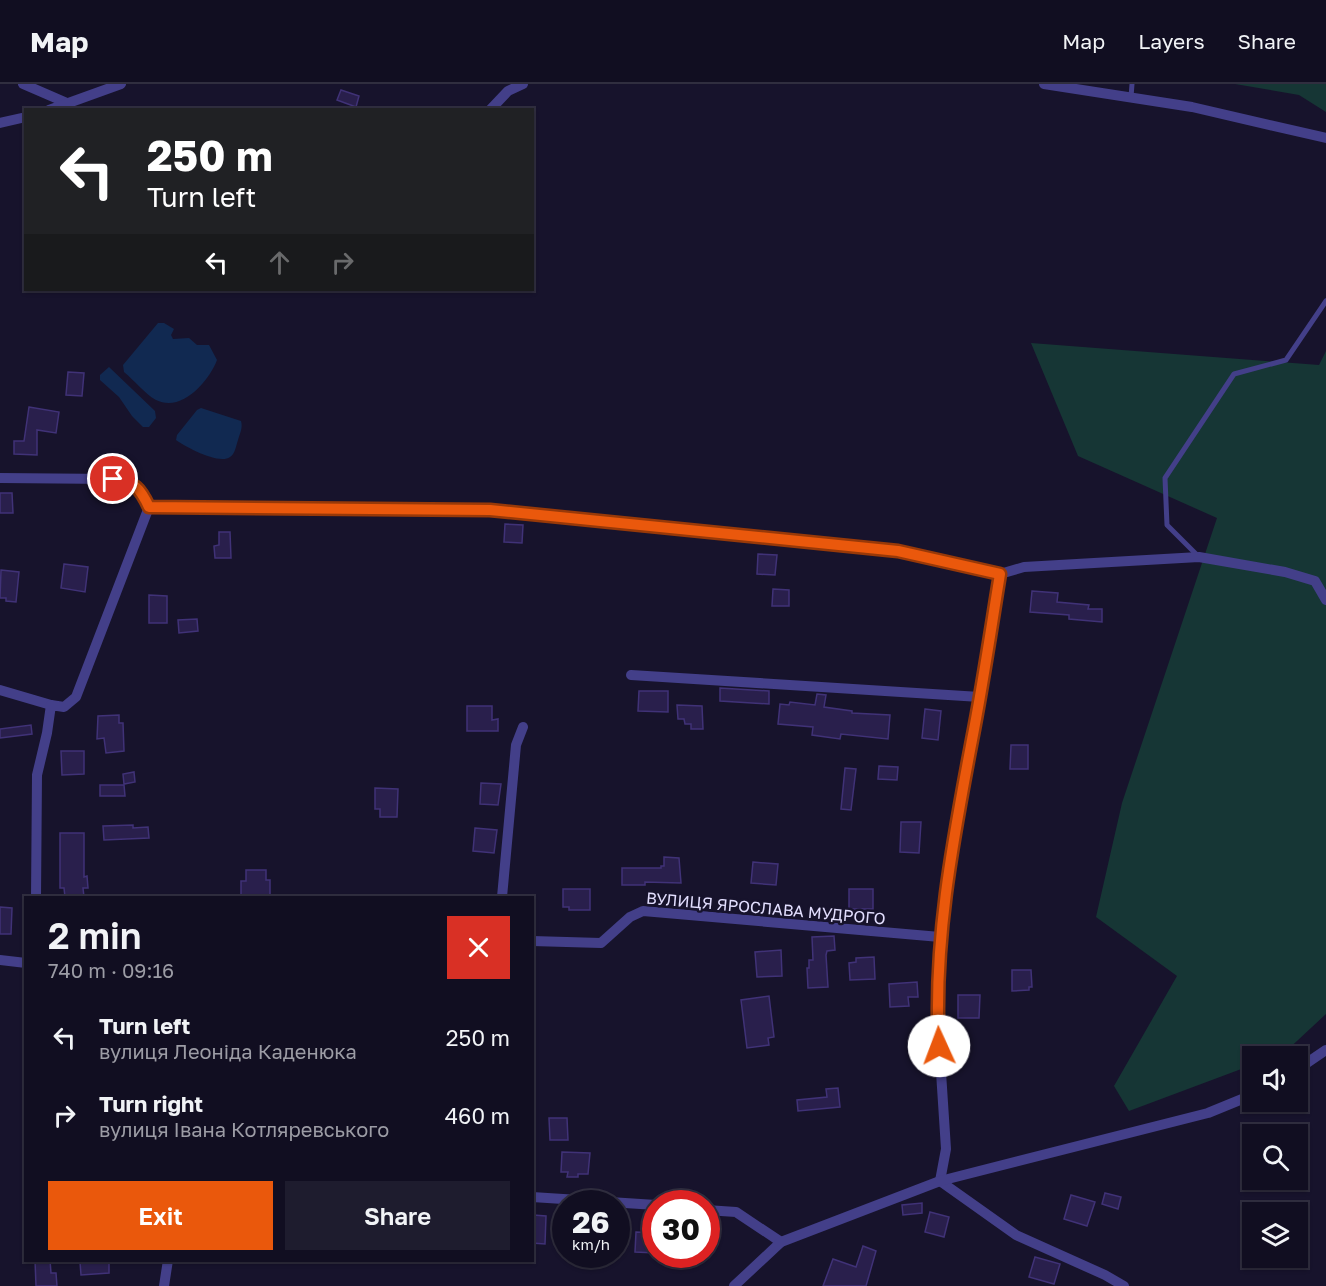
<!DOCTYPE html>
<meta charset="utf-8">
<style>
:root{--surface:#110e21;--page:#1e1c2e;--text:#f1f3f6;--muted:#9c9ca5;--line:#302e3f;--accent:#ea580c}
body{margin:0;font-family:"Golos Text",sans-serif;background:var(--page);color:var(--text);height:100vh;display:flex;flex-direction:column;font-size:22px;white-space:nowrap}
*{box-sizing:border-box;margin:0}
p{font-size:20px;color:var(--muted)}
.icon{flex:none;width:33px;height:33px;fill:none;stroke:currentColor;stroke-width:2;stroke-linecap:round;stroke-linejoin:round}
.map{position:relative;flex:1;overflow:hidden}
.panel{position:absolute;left:24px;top:812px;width:510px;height:366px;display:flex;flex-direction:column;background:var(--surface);border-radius:0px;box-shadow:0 2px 4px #0004,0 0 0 2px var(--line)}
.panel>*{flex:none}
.guide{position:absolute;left:24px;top:24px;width:510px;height:183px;border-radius:0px;box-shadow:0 2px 4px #0004,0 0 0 2px var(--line);background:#202124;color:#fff;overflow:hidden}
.buttons{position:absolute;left:1242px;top:962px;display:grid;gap:12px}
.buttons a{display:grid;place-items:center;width:66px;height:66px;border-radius:0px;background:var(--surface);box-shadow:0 2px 4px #0004,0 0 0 2px var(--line);font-size:30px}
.speed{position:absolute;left:552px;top:1106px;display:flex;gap:12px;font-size:30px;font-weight:700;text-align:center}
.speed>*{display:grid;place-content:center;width:78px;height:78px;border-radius:50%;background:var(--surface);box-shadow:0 2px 4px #0004,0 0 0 2px var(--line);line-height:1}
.speed small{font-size:15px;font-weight:400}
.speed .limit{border:9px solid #d22;background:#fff;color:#111}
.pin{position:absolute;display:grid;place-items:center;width:51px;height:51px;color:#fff;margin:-26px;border:3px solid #fff;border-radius:50%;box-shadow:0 2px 6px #0007}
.me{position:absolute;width:66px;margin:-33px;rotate:358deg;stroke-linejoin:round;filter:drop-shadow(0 0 4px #0008)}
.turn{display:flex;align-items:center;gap:21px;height:126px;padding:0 24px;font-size:27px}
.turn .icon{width:78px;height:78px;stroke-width:2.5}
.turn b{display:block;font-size:42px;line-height:51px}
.lanes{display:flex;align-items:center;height:57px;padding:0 24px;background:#0003;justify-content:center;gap:30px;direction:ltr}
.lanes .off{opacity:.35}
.round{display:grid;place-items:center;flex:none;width:63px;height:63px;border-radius:0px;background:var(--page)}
.overview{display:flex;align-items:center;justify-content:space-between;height:102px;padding:0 24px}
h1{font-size:36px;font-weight:600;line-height:45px}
.primary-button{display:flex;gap:12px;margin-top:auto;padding:12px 24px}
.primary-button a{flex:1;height:69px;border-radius:0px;background:var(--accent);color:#fff;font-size:24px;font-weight:600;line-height:69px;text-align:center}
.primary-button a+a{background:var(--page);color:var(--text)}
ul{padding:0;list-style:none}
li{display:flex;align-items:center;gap:18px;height:78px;padding:0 24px}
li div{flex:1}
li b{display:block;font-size:22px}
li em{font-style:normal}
header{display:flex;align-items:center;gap:36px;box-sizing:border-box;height:84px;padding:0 30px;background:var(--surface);border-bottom:2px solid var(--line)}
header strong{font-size:28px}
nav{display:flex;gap:33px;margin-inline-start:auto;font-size:21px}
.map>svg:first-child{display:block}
.green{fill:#163635}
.water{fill:#112951}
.building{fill:#291f4c;stroke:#403277;stroke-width:1.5}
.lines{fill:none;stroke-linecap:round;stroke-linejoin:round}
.lane{stroke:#433f89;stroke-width:5}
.street{stroke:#433f89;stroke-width:10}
.route-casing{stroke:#983908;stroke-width:15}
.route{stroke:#ea580c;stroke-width:10}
.labels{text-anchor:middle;stroke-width:5;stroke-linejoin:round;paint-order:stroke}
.street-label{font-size:16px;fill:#e2defe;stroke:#17132c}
</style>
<header>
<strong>Map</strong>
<nav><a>Map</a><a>Layers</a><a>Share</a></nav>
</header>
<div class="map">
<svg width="1326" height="1202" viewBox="0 0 1326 1202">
<rect width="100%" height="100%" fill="#17132c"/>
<g class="green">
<path d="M1235,0H1326V28L1299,11Z"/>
<path d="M1031,259L1319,281L1326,267V930L1283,970L1278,972H1252V981L1129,1027L1114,1002L1177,892L1096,833L1122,719L1217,434L1078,372Z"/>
</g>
<g class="water">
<path d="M158,239H164L174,245L171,251L173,255L189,254L197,261H209L217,276C209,297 182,329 156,316C145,310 134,296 124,288L123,281Z"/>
<path d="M109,283L155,327L156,334L149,343H143L132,332L119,313L100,296V291Z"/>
<path d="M201,324L241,337C243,344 240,349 238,356C236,362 235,370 230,373C219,381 186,363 176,356L177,351L197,326Z"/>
</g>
<g class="building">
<path d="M341,6L359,12L356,23L337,16Z"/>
<path d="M68,288L84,289L82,312L66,311Z"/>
<path d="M29,323L59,328L56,349L37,346V371L14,370V357H24Z"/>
<path d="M0,409H12L13,429H0Z"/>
<path d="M505,440L523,441L522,459L504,458Z"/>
<path d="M219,448H230L231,474H215L214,462L219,461Z"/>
<path d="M758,470L777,471L775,491L757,490Z"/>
<path d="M64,480L88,483L85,508L61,504Z"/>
<path d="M1,486L19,488L16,518L6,517V514H0Z"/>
<path d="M773,505L789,506V522H772Z"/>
<path d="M1032,507L1058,509L1057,518L1089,521L1088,525H1102V538L1069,535V531L1030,528Z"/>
<path d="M149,511L167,512V539H149Z"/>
<path d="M197,535L198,547L179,549L178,536Z"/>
<path d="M720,604L769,607V620L720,617Z"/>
<path d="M639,607H668V628L638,627Z"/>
<path d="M817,610L826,611L824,623L852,627V629L890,631L888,655L841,650L840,655L812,651L813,643L778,640L780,620L789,621L790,618L815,621Z"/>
<path d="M677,621L702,622L703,645H691V640H685L684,635H678Z"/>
<path d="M467,622H492V636L498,635V647H467Z"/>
<path d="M925,625L941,627L938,656L922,654Z"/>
<path d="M119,631V639H123L124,667L106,669L104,654L97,655L98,632Z"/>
<path d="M31,641L32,650L0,654V645Z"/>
<path d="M1011,661H1028V685H1010Z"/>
<path d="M61,667H84V690L62,691Z"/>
<path d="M879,682L898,683L897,696L878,695Z"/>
<path d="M845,684L856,685L851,726L841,725Z"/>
<path d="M134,688L135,698L124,700L123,690Z"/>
<path d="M481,699L501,700L498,721L480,720Z"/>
<path d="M100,701H124L125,712H100Z"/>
<path d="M375,704L398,705L397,733H380V725H375Z"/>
<path d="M901,738H921L919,769L900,768Z"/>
<path d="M133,741V744L148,743L149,754L104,756L103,742Z"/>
<path d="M475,744L497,746L494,769L473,767Z"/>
<path d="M60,749H84V793L87,792L88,804H83L84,813H65L64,804H60Z"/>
<path d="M664,773L679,774L681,799L645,798V801H622V784H661V782H664Z"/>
<path d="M753,778L778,780L776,801L751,799Z"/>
<path d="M246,786H266V796H270V813H241V797H246Z"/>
<path d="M563,805H590V826H569V823H563Z"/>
<rect x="849" y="805" width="24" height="20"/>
<path d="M0,823L12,824L11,850H0Z"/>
<path d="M834,852L835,866L827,867L826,871L828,903L808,904L807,884H809V876H813L812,853Z"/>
<path d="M781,866L782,892L757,893L755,868Z"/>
<path d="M874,873L875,895L850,896L849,879L856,878V874Z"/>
<path d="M1012,886H1031L1032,903H1029V906L1012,907Z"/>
<path d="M917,898L918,913H908L909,922L890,923L889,900Z"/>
<path d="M958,911H980L979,934H958Z"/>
<path d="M769,912L774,953L768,954L769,961L747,964L741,916Z"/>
<path d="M919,945H929L930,962L920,963Z"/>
<path d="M838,1004L840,1023L798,1027L797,1016L827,1013L826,1005Z"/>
<path d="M549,1034H567L568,1056H550Z"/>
<path d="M562,1068L590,1069L588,1090H578V1093H567L568,1088H561Z"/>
<path d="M1105,1109L1121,1113L1118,1125L1102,1120Z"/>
<path d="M1071,1111L1095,1118L1087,1142L1064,1135Z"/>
<path d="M922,1119V1129L903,1131L902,1121Z"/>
<path d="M930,1128L949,1133L944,1153L925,1148Z"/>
<path d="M533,1131L546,1132L545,1160L532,1159Z"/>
<path d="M636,1148L656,1149V1169L635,1168Z"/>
<path d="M863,1162L876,1167L866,1202H823L833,1175L856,1183Z"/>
<path d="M1035,1173L1060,1180L1054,1200L1029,1193Z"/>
<path d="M35,1176H50L51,1189H56L57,1202H36Z"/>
<path d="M109,1176V1189L81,1191L80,1178Z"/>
</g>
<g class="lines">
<g class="lane">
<path d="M1131,13L1132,0"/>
<path d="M1198,472L1167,441L1165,394L1234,290L1286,276L1326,217"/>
</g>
<g class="street">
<path d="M23,0L67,19"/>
<path d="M1044,0L1192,23L1326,54"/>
<path d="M49,26L121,0"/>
<path d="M490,26L508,7L523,0"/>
<path d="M0,39L26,33"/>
<path d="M0,394L113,395C135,398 140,404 149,423"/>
<path d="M1000,490L980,613L960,718L940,853L938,942L946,1065L940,1097L1016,1151L1105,1191L1124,1202"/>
<path d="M631,591L980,613"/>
<path d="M0,606L51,621"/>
<path d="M36,813L37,691L47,649L51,621L64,623L76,613L149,423L491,426L898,467L1000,490L1024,483L1199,473L1285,488L1315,497L1326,516"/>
<path d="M502,813L516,661L523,643"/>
<path d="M532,857L601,859L630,833L643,827L940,853"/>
<path d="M0,876L26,879"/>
<path d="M1298,985L1326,966"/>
<path d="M532,1113L656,1121"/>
<path d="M706,1126L736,1128L781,1158"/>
<path d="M164,1202L168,1176"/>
<path d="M734,1202L781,1158L940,1097L1208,1029L1252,1011"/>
</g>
</g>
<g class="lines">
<defs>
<path id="route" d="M113,395C135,398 140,404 149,423L490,426L898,467L1000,490C991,545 983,600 972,656C953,756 933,859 939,962"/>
</defs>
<use href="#route" class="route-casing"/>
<use href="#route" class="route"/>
</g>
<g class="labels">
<g class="street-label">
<text transform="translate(766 824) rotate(5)" y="6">ВУЛИЦЯ ЯРОСЛАВА МУДРОГО</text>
</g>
</g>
</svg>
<div class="buttons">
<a><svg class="icon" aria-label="sound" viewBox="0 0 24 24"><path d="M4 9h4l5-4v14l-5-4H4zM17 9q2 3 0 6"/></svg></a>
<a><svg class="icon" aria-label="search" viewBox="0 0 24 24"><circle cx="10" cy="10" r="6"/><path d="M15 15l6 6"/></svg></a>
<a><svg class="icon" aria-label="layers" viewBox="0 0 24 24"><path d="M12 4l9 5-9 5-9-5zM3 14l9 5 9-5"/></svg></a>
</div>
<div class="speed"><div>26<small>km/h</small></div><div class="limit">30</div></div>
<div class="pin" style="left:113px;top:395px;background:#d93025"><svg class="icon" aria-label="arrive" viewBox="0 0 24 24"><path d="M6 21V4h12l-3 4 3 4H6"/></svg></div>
<svg class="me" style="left:939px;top:962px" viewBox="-20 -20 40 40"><circle r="19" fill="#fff"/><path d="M0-13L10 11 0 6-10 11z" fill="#ea580c"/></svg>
<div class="guide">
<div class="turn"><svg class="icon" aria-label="left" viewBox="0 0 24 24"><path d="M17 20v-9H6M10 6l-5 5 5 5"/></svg><div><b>250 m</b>Turn left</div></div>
<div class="lanes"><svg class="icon" aria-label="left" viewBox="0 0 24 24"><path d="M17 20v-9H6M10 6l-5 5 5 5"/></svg><svg class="icon off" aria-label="ahead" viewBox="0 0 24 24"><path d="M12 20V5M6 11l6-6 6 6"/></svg><svg class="icon off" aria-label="right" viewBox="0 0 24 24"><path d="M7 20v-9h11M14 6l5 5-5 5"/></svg></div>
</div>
<section class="panel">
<div class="overview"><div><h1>2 min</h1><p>740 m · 09:16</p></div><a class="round" style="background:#d93025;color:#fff"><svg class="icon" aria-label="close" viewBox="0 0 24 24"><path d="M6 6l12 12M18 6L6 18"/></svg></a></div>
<ul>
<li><svg class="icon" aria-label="left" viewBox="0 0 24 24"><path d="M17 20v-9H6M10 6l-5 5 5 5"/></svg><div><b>Turn left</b><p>вулиця Леоніда Каденюка</p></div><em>250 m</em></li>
<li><svg class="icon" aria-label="right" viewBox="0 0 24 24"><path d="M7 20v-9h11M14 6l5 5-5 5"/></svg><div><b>Turn right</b><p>вулиця Івана Котляревського</p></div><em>460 m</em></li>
</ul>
<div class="primary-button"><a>Exit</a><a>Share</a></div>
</section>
</div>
